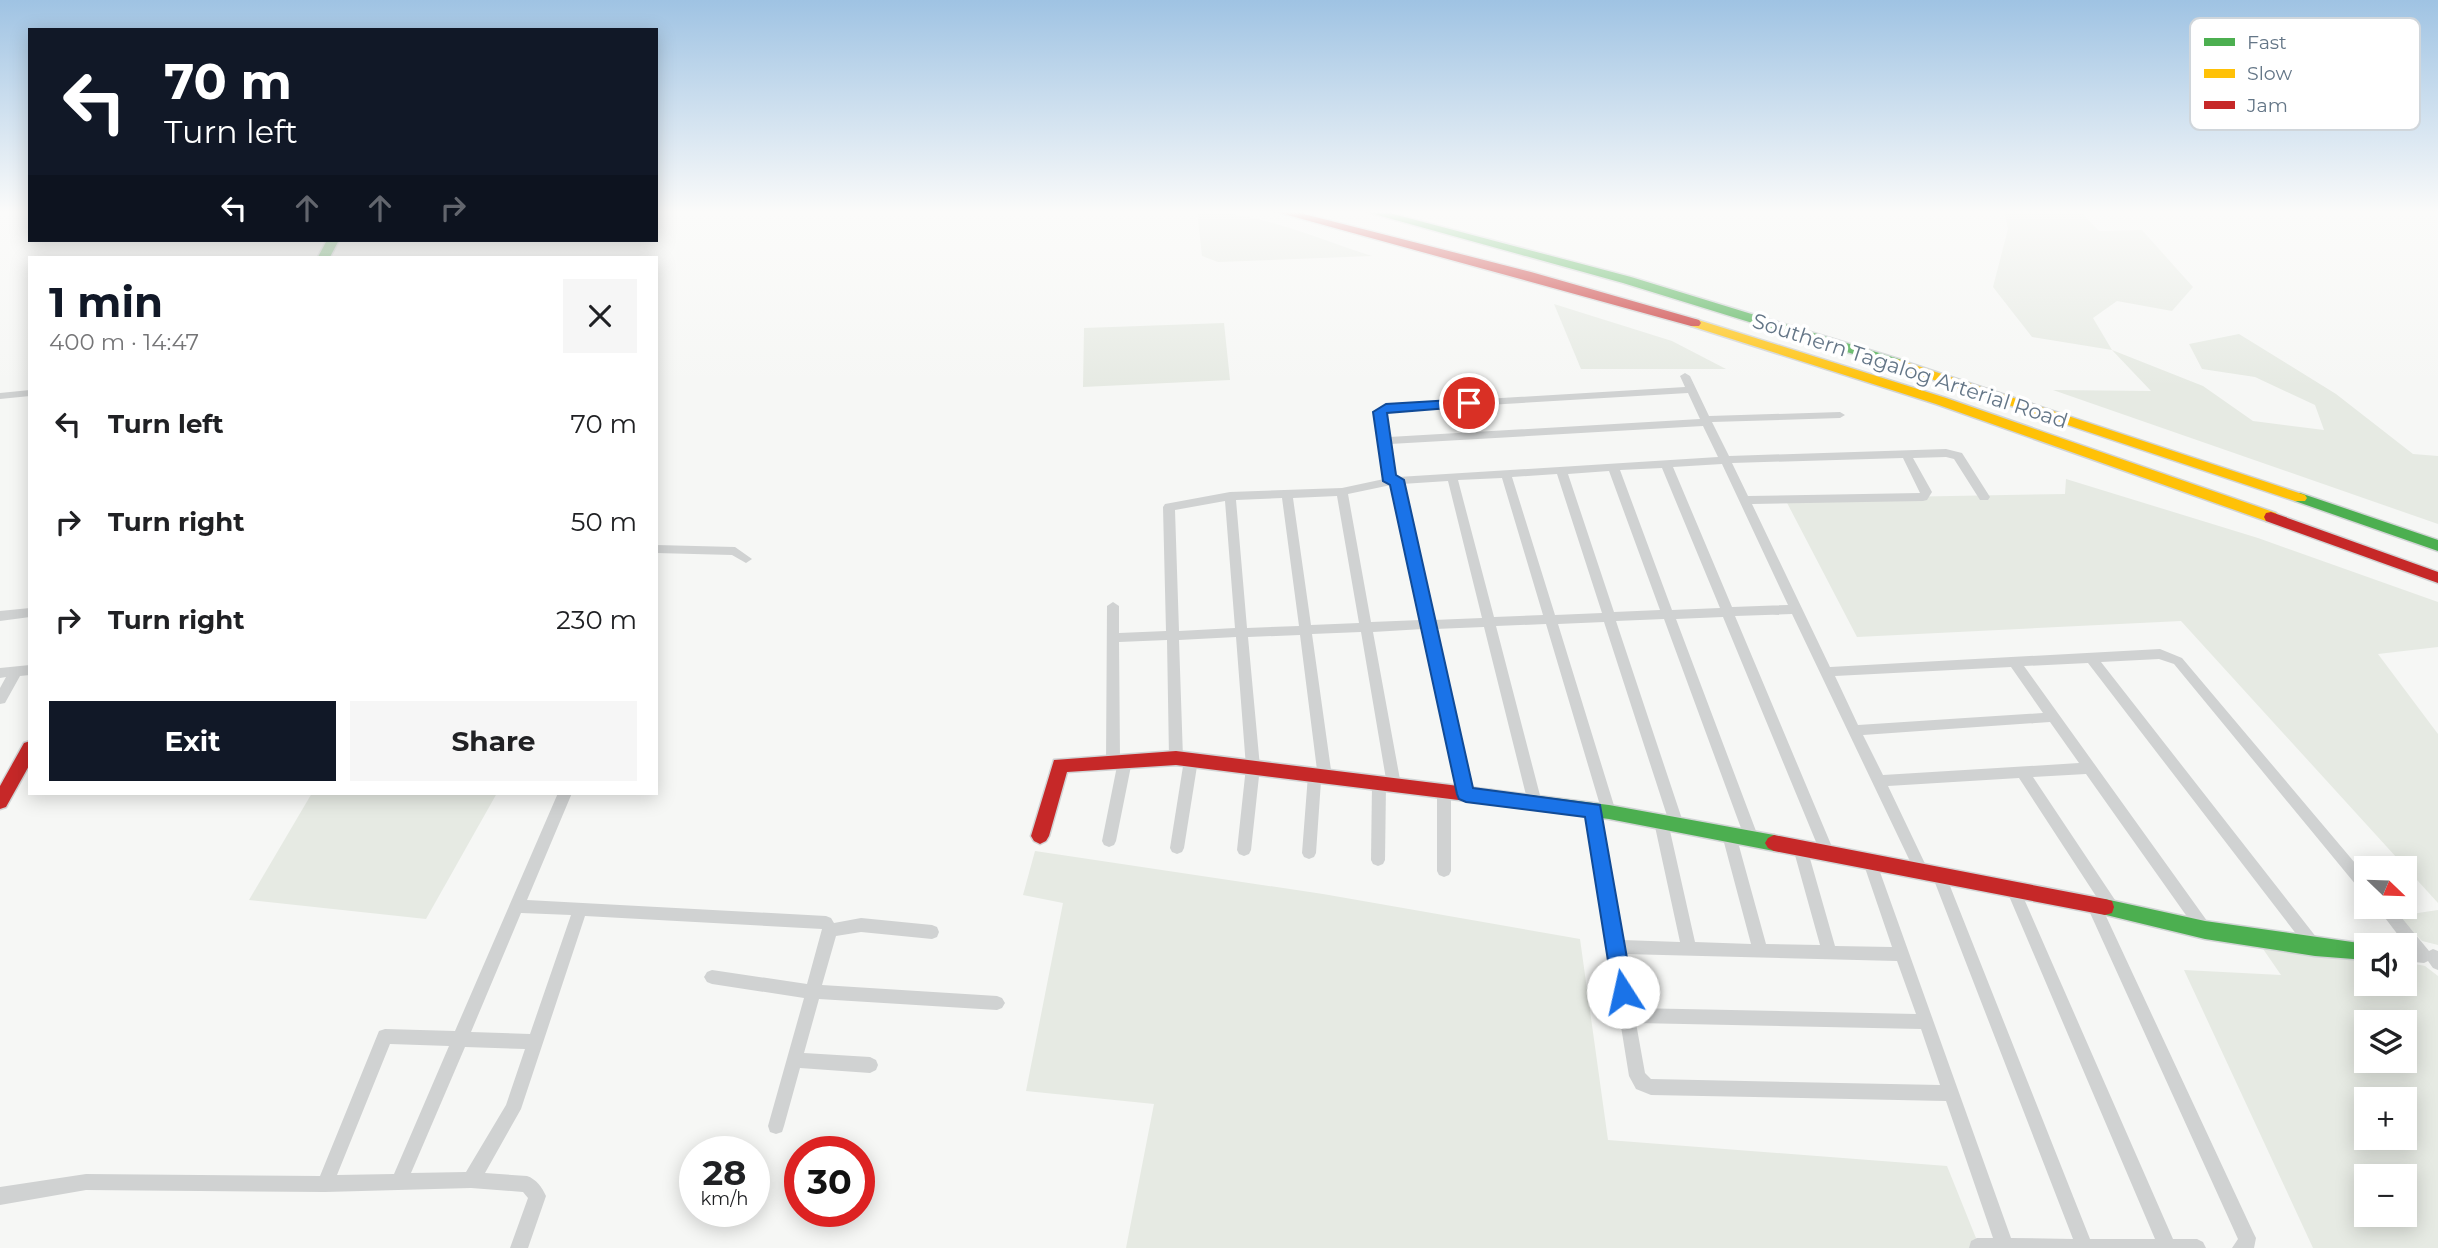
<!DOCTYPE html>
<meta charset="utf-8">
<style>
:root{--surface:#fff;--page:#f6f6f6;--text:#202124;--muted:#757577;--accent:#111827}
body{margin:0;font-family:Montserrat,sans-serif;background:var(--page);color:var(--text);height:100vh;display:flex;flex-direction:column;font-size:26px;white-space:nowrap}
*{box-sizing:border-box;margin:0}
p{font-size:23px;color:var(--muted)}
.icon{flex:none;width:38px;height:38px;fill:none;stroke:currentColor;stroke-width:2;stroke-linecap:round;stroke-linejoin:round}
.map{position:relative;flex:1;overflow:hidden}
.drawer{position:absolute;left:28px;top:256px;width:630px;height:539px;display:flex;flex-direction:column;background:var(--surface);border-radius:0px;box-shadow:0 4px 18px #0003}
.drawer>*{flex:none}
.guide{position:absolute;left:28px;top:28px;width:630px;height:214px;border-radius:0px;box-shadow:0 4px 18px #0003;background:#111827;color:#fff;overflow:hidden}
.needle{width:46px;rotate:113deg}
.controls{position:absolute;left:2354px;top:856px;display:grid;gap:14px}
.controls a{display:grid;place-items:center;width:63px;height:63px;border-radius:0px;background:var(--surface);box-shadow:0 4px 18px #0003;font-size:35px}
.speed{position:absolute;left:679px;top:1136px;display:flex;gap:14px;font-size:35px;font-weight:700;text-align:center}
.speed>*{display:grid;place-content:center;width:91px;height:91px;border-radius:50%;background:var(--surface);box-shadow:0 4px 18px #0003;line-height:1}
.speed small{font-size:18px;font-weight:400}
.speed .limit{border:10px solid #d22;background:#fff;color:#111}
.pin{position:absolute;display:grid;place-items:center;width:60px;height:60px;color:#fff;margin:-30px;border:4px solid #fff;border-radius:50%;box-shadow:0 2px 7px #0007}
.me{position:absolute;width:77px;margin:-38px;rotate:350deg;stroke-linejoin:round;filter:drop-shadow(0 0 5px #0008)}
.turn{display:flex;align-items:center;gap:24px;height:147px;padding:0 21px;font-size:32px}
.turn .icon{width:91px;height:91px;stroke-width:2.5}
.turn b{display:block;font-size:49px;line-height:60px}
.lanes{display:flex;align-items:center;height:66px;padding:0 21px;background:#0003;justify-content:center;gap:35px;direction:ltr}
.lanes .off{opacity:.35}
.round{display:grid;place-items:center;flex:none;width:74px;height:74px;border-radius:0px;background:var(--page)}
.overview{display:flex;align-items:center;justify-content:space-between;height:119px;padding:0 21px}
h1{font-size:42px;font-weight:700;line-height:52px;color:var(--accent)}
.button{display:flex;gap:14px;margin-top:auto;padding:14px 21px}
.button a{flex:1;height:80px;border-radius:0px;background:var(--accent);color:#fff;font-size:28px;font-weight:700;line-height:80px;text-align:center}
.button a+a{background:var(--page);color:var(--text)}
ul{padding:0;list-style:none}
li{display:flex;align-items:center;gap:21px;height:98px;padding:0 21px}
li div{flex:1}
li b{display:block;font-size:26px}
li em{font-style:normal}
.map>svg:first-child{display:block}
.green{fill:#e6eae3;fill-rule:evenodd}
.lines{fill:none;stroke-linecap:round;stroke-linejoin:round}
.fast-casing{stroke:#d1d4d5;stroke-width:3}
.slow-casing{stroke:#d1d4d5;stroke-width:3}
.jam-casing{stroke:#d1d4d5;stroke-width:3}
.street{fill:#d0d2d2;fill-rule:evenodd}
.fast{fill:#4caf50;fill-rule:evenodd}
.slow{fill:#ffc107;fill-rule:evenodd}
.jam{fill:#c62828;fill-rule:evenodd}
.route{fill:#1a73e8;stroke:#114b97;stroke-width:2}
.labels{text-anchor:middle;stroke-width:7;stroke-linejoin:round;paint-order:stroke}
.street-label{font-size:21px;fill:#647687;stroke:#fff}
.key{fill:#fff;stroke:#d0d6db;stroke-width:2}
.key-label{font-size:19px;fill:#647687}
</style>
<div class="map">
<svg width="2438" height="1248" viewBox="0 0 2438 1248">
<rect width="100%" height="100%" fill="#f6f7f5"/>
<g class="green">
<path d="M1197,211C1256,211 1316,238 1372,256L1218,262L1202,256Z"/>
<path d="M2004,211H2080L2099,231L2142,230L2193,287L2172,311L2117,301L2093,318L2112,350L2203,386L2253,421L2324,430L2315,405L2255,377L2202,369L2189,344L2239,334L2336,394L2413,454L2438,456V524L2053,390L2151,391L2112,350L2032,337L1993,287L2008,229Z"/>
<path d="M1554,304L1672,341L1726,369H1581Z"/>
<path d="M1224,323L1230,380L1083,387L1084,328Z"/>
<path d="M2066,479L2258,538L2438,602V647L2378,654L2438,734V903L2181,621L1857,637L1785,499L2065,494Z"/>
<path d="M312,793H497L426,919L249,900Z"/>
<path d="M1035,851L1323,894L1580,939L1608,1140L1947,1166L1980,1248H1126L1154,1104L1026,1091L1063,903L1023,895Z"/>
<path d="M2438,910V945L2422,941L2398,916Z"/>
<path d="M2261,946L2366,959V984H2404L2405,962L2425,966L2438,976V1248H2313L2184,970L2281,975ZM2366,1022H2404V1060H2366ZM2366,1099H2404V1138H2366ZM2366,1176H2404V1214H2366Z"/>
</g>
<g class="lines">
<defs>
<g id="fast">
<path d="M1363,211H1382L1631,277L1902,360L1903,363L1902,366H1892L1623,283Z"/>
<path d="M327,240H339L330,257H318Z"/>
<path d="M2300,493L2438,540V551L2295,501L2293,498L2295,495Z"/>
<path d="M1491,790L1609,805L1774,835L1780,838L1783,843L1780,848L1774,851L1609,819L1491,804L1485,802L1482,797L1485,792Z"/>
<path d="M2105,899L2205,921L2373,945H2366V960L2315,956L2205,939L2098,913L2096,907L2098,901Z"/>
</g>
<g id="slow">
<path d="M1695,319L1946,398L2276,513L2278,517L2276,521H2266L1936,404L1691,326L1689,323Z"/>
<path d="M1897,359L2305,495L2307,498L2305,501H2295L1892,366L1891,363Z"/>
</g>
<g id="jam">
<path d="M1273,211H1292L1531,272L1699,320L1701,323L1699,326H1691Z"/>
<path d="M2271,512L2438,572V583L2266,521L2264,517L2266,513Z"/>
<path d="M30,741V764L6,807L0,809V786L24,743Z"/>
<path d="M1176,751L1491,790L1497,792L1500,797L1497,802L1491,804L1176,765L1067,772L1049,836L1046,841L1040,844L1034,841L1031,836L1054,760Z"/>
<path d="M1774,835L2105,899L2112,901L2114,907L2112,913L2105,915L1774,851L1768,848L1765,843L1768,838Z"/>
</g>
</defs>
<use href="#fast" class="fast-casing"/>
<use href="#slow" class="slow-casing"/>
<use href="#jam" class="jam-casing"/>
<g class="street">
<path d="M1685,373L1690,376L1709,416L1840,412L1845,415L1840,418L1712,422L1729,456L1946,449L1962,453L1990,497L1988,500H1980L1954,459L1946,457L1913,458L1932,492L1927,500L1923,501L1752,504L1830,667L2160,649L2182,658L2366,876V893L2361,891L2174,664L2159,659L2101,662L2320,942L2322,947L2320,952L2315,954L2310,952L2088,663L2024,666L2210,925L2212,930L2210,935L2205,937L2200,935L2086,774L2033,777L2117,903L2119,908L2117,913L2112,914L2107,913L2019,778L1888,786L1929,872L1927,876L1922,878L1917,876L1792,614L1735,616L1835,854L1833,858L1828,860L1823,858L1821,854L1723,617L1676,619L1759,839L1757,843L1752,845L1747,843L1745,839L1664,619L1616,621L1684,825L1682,829L1677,831L1672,829L1670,825L1604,622L1558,624L1616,812L1614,816L1609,818L1604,816L1602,812L1546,624L1496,626L1542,803L1540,807L1535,809L1530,807L1528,803L1484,627L1435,629L1473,794L1471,798L1466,800L1461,798L1459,794L1423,629L1373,632L1401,785L1399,789L1394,791L1389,789L1387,785L1361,632L1312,634L1332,777L1330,781H1321L1316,853L1314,857L1309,859L1304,857L1302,853L1308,775L1310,771L1317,770L1300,635L1248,637L1260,767L1251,850L1249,854L1244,856L1239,854L1237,850L1246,767L1236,637L1179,640L1183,758L1181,762L1176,763L1171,762L1169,758L1167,640L1119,642L1120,758L1125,756L1130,757L1132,761L1116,841L1114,845L1109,847L1104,845L1102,841L1117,766H1108L1106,762L1107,606L1113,602L1119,606V633L1166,631L1163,507L1165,504L1230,492L1342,488L1384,479L1375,412L1386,405L1685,387L1680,376ZM1688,393L1700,419L1389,437L1385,413L1388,411ZM1703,426L1718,457L1398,477H1395L1390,444ZM1903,458L1920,493L1748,496L1732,463ZM1722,464L1788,605L1732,607L1673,467ZM1662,468L1720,608L1672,610L1620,470ZM1609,471L1660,610L1614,612L1568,474ZM1557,474L1602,613L1555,615L1512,477ZM1502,478L1543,615L1494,617L1458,480ZM1448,481L1482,618L1433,620L1402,484ZM1391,485L1421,620L1371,622L1348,494ZM1337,496L1359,623L1311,625L1293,498ZM1282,498L1299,626L1247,628L1236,500ZM1225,501L1235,628L1179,631L1175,510ZM2011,667L2043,713L1858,725L1835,676ZM2050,722L2079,763L1883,775L1863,735Z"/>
<path d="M30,390V396L0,399V393Z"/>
<path d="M656,545L735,547L752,559L746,563L732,555L656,553Z"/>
<path d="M30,608V617L0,621V611Z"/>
<path d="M30,665V675L20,676L5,703L0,704V688L6,677L0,678V668Z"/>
<path d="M1191,755L1196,756L1198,760L1184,848L1182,852L1177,854L1172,852L1170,848L1184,760L1186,756Z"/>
<path d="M1379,778L1384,780L1386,784L1385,860L1383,864L1378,866L1373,864L1371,860L1372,784L1374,780Z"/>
<path d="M1444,785L1449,787L1451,791V871L1449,875L1444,877L1439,875L1437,871V791L1439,787Z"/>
<path d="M558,793H572L527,900L826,916L831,918L834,923L861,918L932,925L937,927L939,932L937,937L932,939L861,932L836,936L822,985L997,996L1002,998L1005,1003L1002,1008L997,1010L819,999L804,1053L870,1057L876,1060L878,1065L876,1070L870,1073L800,1068L784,1126L782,1132L776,1134L770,1132L768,1126L804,998L712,984L707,982L704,977L707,972L712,970L807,984L822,929L585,916L521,1109L485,1173L527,1176C536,1179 542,1187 546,1196L528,1248H510L528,1198L523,1192L471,1188L325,1192L86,1190L0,1205V1187L86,1174L320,1176L379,1031L385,1029L455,1031ZM521,913L571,915L530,1034L471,1032ZM390,1044L449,1046L394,1174L337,1175ZM465,1047L525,1049L506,1105L466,1172L411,1173Z"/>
<path d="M1593,804L1598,806L1600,810L1622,940L1680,942L1654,822L1656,818L1661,816L1666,818L1668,822L1695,942L1751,944L1722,835L1724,831L1729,829L1734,831L1736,835L1766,944L1820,945L1793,848L1795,844L1800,842L1805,844L1807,848L1835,946L1892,947L1863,862L1865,858L1870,856L1875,858L2011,1238L2073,1239L1932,875L1934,871L1939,869L1944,871L2090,1239H2155L2006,889L2008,885L2013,883L2018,885L2173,1239H2197L2203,1242L2206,1248H1969L1971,1241L1977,1238H1993L1946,1101L1651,1095L1636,1089L1629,1076L1586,810L1588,806ZM1624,954L1897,961L1916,1014L1633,1008ZM1636,1023L1921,1029L1940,1085L1651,1079L1645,1073Z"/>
<path d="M2093,898L2098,899L2253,1232L2256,1238L2254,1248H2232L2238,1239L2086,904L2088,899Z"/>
<path d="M2376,906H2392L2429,951L2433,949L2438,951V970L2433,968L2428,961L2424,963L2404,961V947L2408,948Z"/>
</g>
<use href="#fast" class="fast"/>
<use href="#slow" class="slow"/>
<use href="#jam" class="jam"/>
</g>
<linearGradient id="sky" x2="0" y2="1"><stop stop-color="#9fc3e3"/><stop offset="0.55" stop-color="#fbfbfa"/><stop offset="1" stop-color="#fbfbfa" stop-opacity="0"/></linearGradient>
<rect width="2438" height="386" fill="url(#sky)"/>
<path class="route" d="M1469,399L1476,403L1474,406L1387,413L1396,475L1404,480L1473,788L1600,805L1633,992L1630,999L1623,1001L1616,999L1613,992L1585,817L1466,802L1459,799L1457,794L1390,485L1383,481L1373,412L1386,404Z"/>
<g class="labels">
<g class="street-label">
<text transform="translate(1910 371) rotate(18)" y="7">Southern Tagalog Arterial Road</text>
</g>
</g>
<rect x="2190" y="18" width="230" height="112" rx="10" class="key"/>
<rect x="2204" y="38" width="31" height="8" fill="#4caf50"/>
<rect x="2204" y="69" width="31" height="9" fill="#ffc107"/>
<rect x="2204" y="101" width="31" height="8" fill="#c62828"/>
<g class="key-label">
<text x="2247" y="49">Fast</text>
<text x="2247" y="80">Slow</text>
<text x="2247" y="112">Jam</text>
</g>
</svg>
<div class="controls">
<a><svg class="needle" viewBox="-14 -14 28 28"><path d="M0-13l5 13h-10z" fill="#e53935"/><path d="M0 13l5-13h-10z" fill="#757577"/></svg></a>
<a><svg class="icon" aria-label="sound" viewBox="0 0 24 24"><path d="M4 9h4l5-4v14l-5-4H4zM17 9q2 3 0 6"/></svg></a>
<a><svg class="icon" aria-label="layers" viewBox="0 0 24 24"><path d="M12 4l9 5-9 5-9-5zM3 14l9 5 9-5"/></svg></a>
<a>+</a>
<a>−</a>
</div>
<div class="speed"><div>28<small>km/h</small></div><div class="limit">30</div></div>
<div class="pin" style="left:1469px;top:403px;background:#d93025"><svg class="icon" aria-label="arrive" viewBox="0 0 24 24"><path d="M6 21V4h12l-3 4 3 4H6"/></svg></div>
<svg class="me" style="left:1623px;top:992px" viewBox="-20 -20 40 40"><circle r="19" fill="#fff"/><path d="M0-13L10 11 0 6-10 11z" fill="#1a73e8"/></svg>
<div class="guide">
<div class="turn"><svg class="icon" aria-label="left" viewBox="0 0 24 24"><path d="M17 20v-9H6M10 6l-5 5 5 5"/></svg><div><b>70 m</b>Turn left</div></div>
<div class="lanes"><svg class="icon" aria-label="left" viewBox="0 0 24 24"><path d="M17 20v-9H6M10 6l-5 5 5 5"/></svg><svg class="icon off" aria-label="ahead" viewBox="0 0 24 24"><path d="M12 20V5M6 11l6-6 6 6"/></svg><svg class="icon off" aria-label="ahead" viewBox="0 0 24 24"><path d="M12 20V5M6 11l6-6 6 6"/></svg><svg class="icon off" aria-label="right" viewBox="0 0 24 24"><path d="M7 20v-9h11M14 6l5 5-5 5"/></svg></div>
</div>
<section class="drawer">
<div class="overview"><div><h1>1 min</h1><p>400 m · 14:47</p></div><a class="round"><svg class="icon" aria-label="close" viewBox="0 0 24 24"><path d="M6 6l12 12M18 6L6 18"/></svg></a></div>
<ul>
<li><svg class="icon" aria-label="left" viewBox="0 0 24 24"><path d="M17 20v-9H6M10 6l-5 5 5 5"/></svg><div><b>Turn left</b></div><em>70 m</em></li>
<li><svg class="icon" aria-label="right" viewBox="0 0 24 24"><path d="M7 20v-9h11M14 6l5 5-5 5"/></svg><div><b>Turn right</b></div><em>50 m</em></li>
<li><svg class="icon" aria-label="right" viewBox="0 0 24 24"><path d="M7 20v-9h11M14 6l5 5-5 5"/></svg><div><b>Turn right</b></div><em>230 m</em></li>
</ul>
<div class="button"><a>Exit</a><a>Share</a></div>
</section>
</div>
